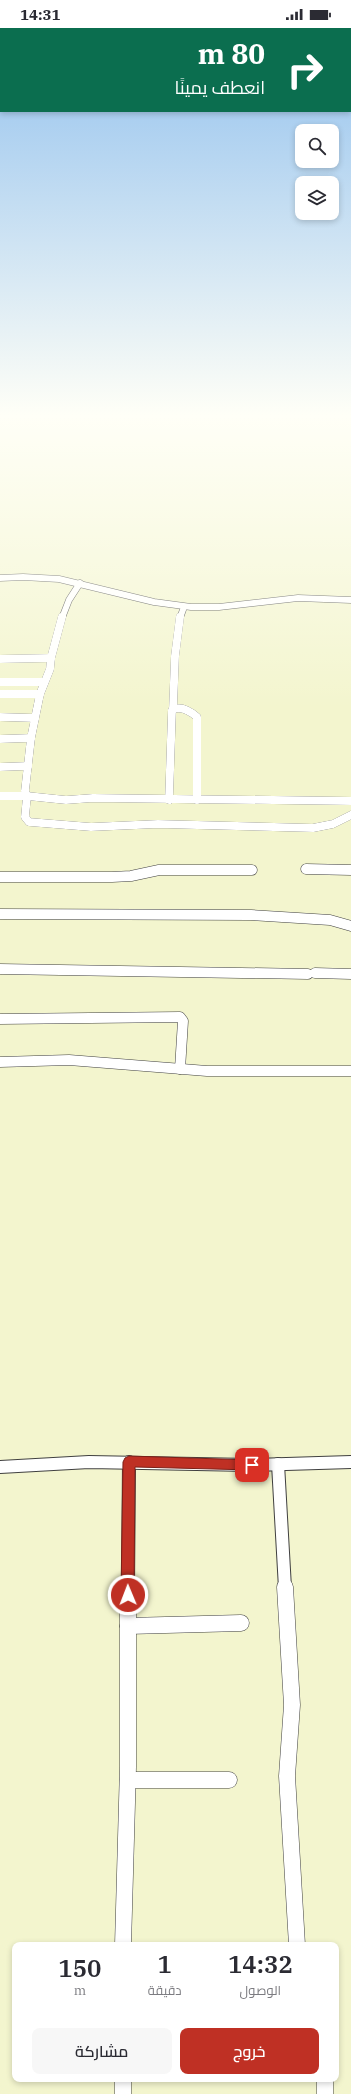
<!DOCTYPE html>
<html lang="ar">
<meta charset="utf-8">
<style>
:root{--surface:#fff;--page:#f7f7f7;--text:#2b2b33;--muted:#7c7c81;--accent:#bf3024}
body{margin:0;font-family:"IBM Plex Serif",Cairo,serif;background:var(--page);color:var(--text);direction:rtl;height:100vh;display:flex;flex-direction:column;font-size:15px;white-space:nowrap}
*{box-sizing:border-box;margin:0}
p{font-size:13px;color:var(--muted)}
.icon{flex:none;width:22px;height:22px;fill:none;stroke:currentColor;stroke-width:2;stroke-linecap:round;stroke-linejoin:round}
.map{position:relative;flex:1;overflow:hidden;direction:ltr}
.sheet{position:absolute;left:12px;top:1914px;width:327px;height:140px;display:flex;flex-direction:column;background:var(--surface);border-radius:8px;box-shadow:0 2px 6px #0003;direction:rtl}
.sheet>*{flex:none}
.banner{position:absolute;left:0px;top:0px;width:351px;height:84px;box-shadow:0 2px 6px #0003;direction:rtl;background:#0b6e4f;color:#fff;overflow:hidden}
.tools{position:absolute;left:295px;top:96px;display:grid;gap:8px}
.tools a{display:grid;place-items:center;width:44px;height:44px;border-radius:8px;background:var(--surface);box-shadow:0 2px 6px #0003;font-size:20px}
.pin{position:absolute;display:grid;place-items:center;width:34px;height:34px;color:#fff;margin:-17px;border-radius:8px;box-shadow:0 2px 6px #0006}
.me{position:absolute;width:44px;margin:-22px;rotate:359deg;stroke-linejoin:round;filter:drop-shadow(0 0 3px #0008)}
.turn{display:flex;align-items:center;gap:14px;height:84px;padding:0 20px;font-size:18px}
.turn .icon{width:52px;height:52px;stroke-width:2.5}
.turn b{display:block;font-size:28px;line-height:34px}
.eta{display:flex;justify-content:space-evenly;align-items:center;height:68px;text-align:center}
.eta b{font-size:24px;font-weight:600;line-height:28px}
.primary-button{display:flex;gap:8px;margin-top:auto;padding:8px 20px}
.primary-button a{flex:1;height:46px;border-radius:8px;background:var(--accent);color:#fff;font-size:16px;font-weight:600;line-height:46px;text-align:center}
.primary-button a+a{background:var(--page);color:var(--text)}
.status{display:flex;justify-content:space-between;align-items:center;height:28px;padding:0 20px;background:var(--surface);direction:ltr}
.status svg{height:11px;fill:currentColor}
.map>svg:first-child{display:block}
.farmland{fill:#f3f5ce;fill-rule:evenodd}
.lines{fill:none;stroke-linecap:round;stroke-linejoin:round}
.minor-far4-casing{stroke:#404040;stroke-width:7}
.minor-far3-casing{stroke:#404040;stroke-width:8}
.minor-far2-casing{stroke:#404040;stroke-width:11}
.minor-far1-casing{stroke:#404040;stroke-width:14}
.minor-casing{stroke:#404040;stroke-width:17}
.minor-far4{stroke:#fff;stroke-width:6}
.minor-far3{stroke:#fff;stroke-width:8}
.minor-far2{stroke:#fff;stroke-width:10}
.minor-far1{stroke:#fff;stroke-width:12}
.minor{stroke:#fff;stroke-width:16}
.route{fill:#bf3024;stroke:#7c1f17}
</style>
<div class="status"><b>14:31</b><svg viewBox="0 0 49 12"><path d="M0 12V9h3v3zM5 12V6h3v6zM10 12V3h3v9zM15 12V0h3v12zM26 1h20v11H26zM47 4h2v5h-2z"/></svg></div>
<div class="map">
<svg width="351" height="2066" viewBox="0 0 351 2066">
<rect width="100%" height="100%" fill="#fffeee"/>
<path class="farmland" d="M0,390H351V2066H0ZM15,1917H336V2051H15Z"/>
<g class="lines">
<defs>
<g id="minor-far4">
<path d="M0,550L23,549L59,551L154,574L191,579H219L298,570L351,572"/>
<path d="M62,590L69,572L80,555"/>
<path d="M180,590L184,579"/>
</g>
<g id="minor-far3">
<path d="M62,589L51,630L50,641L40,666L31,710L25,763L27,768L66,772L93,770L351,773"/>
<path d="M0,631L51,630"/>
<path d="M0,654H44"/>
<path d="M0,666H40"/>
<path d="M173,681L175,628L180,589"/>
<path d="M0,689L35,690"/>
<path d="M0,711L31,710"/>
<path d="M0,739L28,738"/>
<path d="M0,768H27L25,789L29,794L91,799L158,796L313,800L333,796L351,787"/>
<path d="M169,772L172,682C181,677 190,683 197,689V772"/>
<path d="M306,841L335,842"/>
</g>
<g id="minor-far2">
<path d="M306,841L351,842"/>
<path d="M0,849H112L131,848L159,842H252"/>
<path d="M0,886L251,887L330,892L351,898"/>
<path d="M0,941L308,946"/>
<path d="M315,945L351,946"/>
<path d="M0,991L180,989L183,993L180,1041"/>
<path d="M0,1034L69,1032L207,1043H351"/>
</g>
<g id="minor-far1">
<path d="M278,1436L285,1560"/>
<path d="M0,1439L89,1434L250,1437L351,1434"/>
<path d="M128,1560L129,1434"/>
</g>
<g id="minor">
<path d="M285,1559L292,1677L287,1748L297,1917"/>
<path d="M128,1598L241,1595"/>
<path d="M128,1752H229"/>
<path d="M123,1917L128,1739V1559"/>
<path d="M123,2051V2066"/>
<path d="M325,2051V2066"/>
</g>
</defs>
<use href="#minor-far4" class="minor-far4-casing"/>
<use href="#minor-far3" class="minor-far3-casing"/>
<use href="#minor-far2" class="minor-far2-casing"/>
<use href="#minor-far1" class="minor-far1-casing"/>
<use href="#minor" class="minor-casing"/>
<use href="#minor-far4" class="minor-far4"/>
<use href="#minor-far3" class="minor-far3"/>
<use href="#minor-far2" class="minor-far2"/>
<use href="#minor-far1" class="minor-far1"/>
<use href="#minor" class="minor"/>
</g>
<linearGradient id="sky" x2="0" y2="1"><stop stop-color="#92c1ee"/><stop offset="0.57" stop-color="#fffff7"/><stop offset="1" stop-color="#fffff7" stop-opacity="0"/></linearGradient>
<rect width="351" height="680" fill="url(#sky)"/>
<path class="route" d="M129,1428L252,1432L256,1433L257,1437L256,1441L252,1442L135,1439L134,1567L132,1572L128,1573L123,1572L121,1567L123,1434L125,1430Z"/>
</svg>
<div class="tools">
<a><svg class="icon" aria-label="search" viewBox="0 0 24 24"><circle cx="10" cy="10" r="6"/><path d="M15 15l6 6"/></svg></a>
<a><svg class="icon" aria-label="layers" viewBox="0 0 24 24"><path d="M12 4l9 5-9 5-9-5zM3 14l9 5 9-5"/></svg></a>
</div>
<div class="pin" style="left:252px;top:1437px;background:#d93025"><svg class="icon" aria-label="arrive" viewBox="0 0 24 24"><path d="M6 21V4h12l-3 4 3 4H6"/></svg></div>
<svg class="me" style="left:128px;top:1567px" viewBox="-20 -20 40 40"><circle r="17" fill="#bf3024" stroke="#fff" stroke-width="3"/><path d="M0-11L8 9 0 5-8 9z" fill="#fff"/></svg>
<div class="banner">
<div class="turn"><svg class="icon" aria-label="right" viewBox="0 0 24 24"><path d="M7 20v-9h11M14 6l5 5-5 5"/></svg><div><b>80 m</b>انعطف يمينًا</div></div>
</div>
<section class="sheet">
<div class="eta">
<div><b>14:32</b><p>الوصول</p></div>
<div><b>1</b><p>دقيقة</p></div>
<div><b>150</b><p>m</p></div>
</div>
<div class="primary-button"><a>خروج</a><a>مشاركة</a></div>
</section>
</div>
